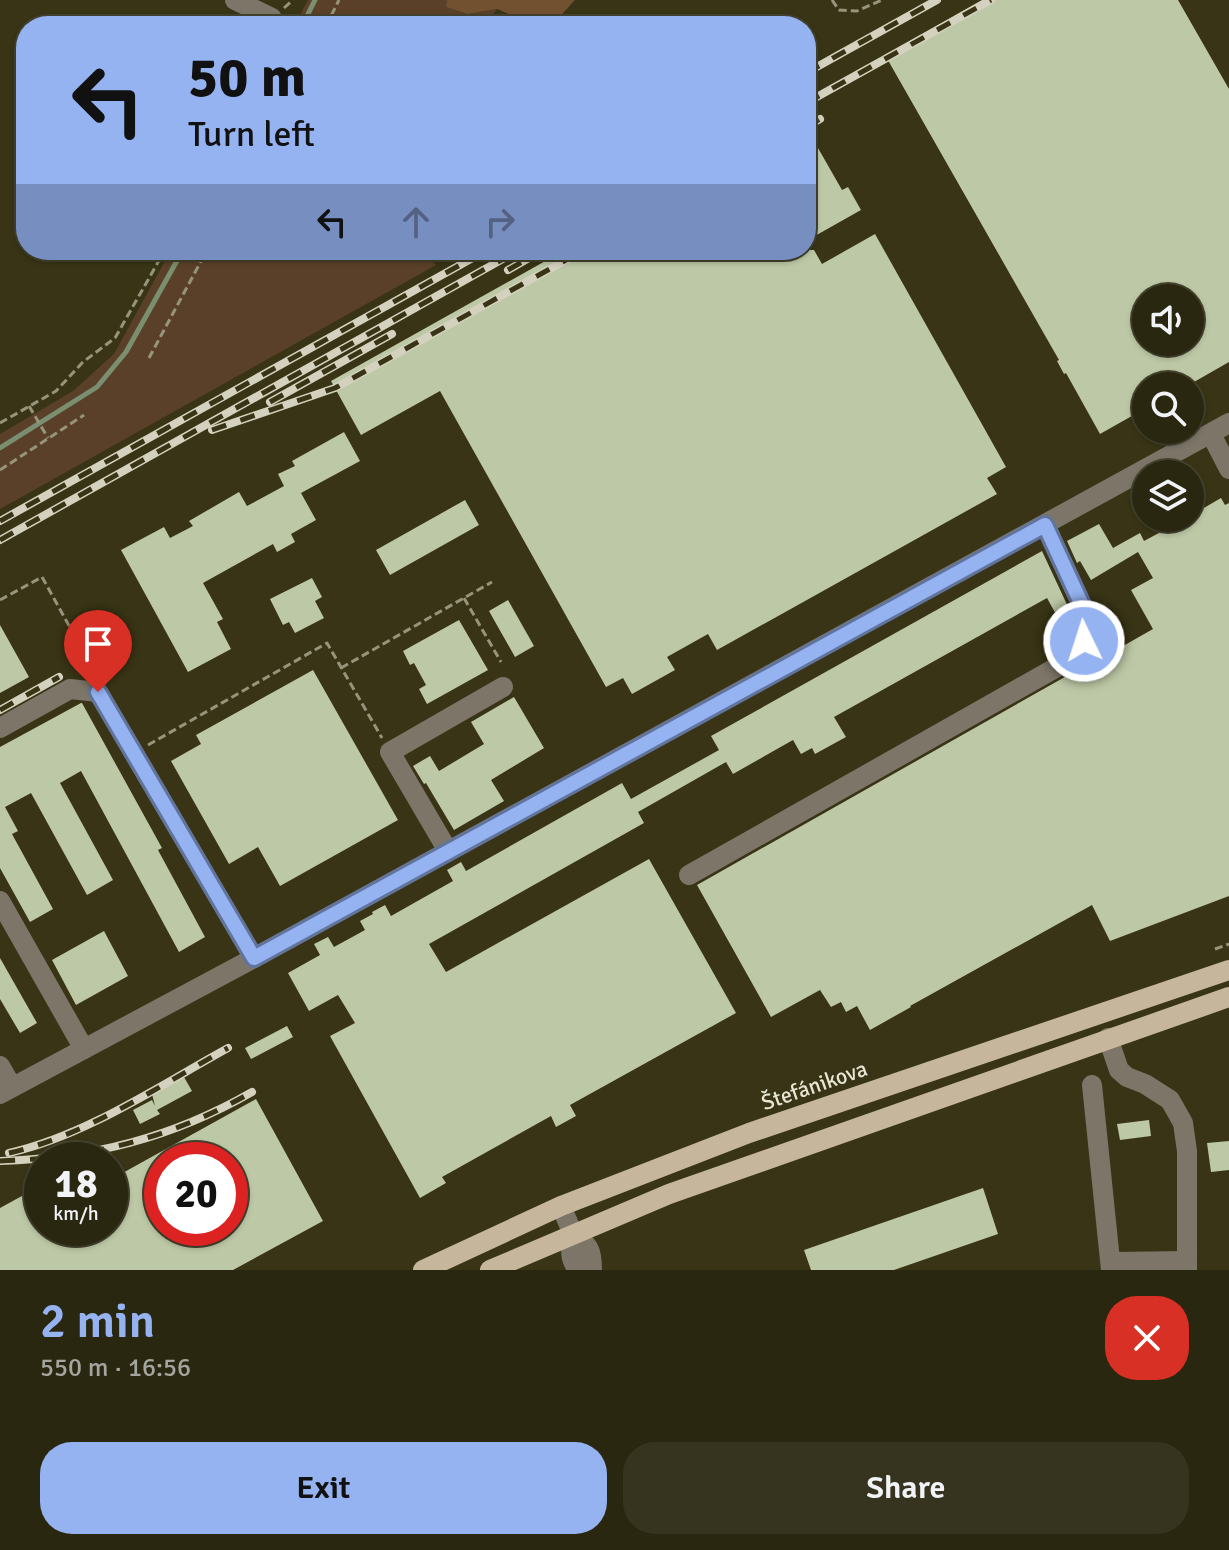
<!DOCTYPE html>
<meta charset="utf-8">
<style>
:root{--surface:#2a2710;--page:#36331e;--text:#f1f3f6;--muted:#a5a59f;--line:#464430;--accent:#95b2f1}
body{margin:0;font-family:Signika,sans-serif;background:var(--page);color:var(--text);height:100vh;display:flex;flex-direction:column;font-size:30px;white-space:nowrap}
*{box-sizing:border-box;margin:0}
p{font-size:26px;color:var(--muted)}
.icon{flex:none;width:44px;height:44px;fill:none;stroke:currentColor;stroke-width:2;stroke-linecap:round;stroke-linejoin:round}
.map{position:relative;height:1270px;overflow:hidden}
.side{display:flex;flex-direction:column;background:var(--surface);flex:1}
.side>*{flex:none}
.guide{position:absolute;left:16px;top:16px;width:800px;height:244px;border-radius:32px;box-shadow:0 2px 6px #0004,0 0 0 2px var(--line);background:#95b2f1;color:#111;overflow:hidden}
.tools{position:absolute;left:1132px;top:284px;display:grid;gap:16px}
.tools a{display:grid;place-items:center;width:72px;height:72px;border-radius:50%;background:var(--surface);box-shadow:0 2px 6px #0004,0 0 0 2px var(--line);font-size:40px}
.speed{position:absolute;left:24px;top:1142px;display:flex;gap:16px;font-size:40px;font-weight:700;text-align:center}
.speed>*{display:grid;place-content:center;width:104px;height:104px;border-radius:50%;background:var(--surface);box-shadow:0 2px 6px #0004,0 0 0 2px var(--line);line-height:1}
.speed small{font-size:20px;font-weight:400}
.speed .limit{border:12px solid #d22;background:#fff;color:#111}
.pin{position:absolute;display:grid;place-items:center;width:68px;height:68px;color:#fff;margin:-82px -34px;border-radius:50% 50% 50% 0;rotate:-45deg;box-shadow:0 0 8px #0007}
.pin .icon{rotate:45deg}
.me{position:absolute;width:88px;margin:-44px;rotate:356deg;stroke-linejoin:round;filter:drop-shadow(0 0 6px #0008)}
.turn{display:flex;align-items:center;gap:28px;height:168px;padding:0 40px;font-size:36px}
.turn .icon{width:104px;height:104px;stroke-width:2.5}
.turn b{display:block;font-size:56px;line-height:68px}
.lanes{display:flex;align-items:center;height:76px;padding:0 40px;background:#0003;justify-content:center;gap:40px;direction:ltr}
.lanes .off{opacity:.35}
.round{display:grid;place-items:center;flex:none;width:84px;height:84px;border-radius:32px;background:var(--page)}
.summary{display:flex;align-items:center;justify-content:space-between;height:136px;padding:0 40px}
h1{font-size:48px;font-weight:600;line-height:60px;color:var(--accent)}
.cta{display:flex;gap:16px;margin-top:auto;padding:16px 40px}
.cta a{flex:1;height:92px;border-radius:32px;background:var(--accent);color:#111;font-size:32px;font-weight:600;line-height:92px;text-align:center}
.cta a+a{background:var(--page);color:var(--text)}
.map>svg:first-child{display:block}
.green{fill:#5a4028}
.forest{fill:#725131}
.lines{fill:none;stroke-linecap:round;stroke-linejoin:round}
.stream{stroke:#7a8e70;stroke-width:5}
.building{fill:#bdc8a6;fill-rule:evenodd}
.path{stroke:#97947c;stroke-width:3;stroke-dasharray:8 4;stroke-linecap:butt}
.minor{stroke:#7c7568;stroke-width:20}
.major{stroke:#c6b79c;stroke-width:20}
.rail-casing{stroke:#d4d1be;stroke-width:8}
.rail{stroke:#383415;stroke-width:5;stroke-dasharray:15;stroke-linecap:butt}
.route-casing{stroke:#61749d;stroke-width:20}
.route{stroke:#95b2f1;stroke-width:14}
.labels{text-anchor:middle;stroke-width:8;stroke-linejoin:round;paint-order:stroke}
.street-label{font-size:22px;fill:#e7e5d3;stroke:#383415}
</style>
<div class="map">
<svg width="1229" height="1270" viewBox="0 0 1229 1270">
<rect width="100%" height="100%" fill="#383415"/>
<g class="green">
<path d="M308,0H447L446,7L466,14L497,9L484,26H294Z"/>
<path d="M171,250L256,251L257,250H422L436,265L0,509V434L73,391L114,354Z"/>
</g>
<path class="forest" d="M447,0H575L553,24L545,26L520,25L511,15L497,9L467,14L446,7Z"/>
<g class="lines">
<g class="stream">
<path d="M302,26L315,0"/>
<path d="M0,448L97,387L126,352L183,250"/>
</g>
</g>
<g class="building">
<path d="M982,0H1178L1229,89V362L1187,386H1146V408L1100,434L1066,373L1064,374L1057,361L1059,360L885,55ZM1146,298H1190V342H1146Z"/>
<path d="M806,127L842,190L848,187L861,210L806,241Z"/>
<path d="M875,234L1006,467L987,478L997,494L717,650L708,634L667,657L675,670L632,694L623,678L606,687L440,391L361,435L331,381L565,250H814L822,264Z"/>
<path d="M344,432L360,461L301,493L316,520L291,534L295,542L277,552L273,544L203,583L223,619L217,622L231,649L188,672L121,550L164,527L170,538L193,526L189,521L239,492L247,506L284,486L278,474L295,466L292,461Z"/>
<path d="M1221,498L1225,505L1229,503V896L1110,941L1092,905L910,1006L911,1007L870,1030L857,1006L846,1012L841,1002L831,1007L820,990L771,1017L697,885L1079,669L1086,661L1114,646L1116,650L1153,629L1131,590L1153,578L1138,552L1091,580L1080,561L1077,563L1067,541L1099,524L1113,548L1140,533L1144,541L1170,527L1166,518H1190V516Z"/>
<path d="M465,500L479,525L390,575L376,550Z"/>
<path d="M1042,551L1070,611L1058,618L1047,598L834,717L846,737L815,754L812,748L801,754L793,740L733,774L726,762L638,812L644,823L429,944L446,972L649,859L736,1013L570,1105L576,1116L556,1127L551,1116L442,1177L446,1183L420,1198L330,1036L355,1023L338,995L309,1011L288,973L320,955L314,944L328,937L334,947L365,930L360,921L373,914L372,912L385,905L391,916L453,881L447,870L461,862L466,871L622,783L631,799L719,750L711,736Z"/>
<path d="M312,578L322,597L315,601L324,618L295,633L289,622L283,625L270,599Z"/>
<path d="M508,600L534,646L515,657L489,611Z"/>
<path d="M459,620L488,670L427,704L419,689L426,685L414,663L410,665L403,651Z"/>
<path d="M0,625L29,677L0,693Z"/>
<path d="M313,670L398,820L280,886L258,847L229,864L171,761L201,744L196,735Z"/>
<path d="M514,697L544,748L491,780L504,801L454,830L426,783L424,784L413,766L430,756L439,771L484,744L471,722Z"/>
<path d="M81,703H82L162,848L158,850L205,937L179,952L81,771L60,783L113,880L87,895L31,793L5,807L18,831L12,834L53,909L30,922L0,868V747Z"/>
<path d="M104,931L128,976L76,1005L52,960Z"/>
<path d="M0,958L37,1023L20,1033L0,999Z"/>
<path d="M287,1026L293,1037L251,1059L245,1048Z"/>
<path d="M184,1077L192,1091L157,1110L160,1114L140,1124L133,1110L152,1100L155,1106L152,1094Z"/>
<path d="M256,1099L323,1221L233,1270H0V1208L42,1185V1228H110V1180ZM162,1160H230V1228H162Z"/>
<path d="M1149,1120L1151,1136L1120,1140L1117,1124Z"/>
<path d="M1229,1141V1170L1211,1172L1207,1143Z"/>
<path d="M983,1188L998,1234L894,1270H811L804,1250Z"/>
</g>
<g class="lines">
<g class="path">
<path d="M832,0L839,10L857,11L882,0"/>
<path d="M284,8L293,0"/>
<path d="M326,26L339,0"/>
<path d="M149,358L207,250"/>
<path d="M29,406L48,438"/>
<path d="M0,423L56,391L83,362L115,338L165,250"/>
<path d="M0,470L84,415"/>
<path d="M464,598L501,662"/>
<path d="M0,600L42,577L88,660L92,673"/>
<path d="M341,668L492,582"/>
<path d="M148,745L327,643L382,738"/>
<path d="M1215,949L1229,944"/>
</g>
<g class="minor">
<path d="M235,0L272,18"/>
<path d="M1211,434L1229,469"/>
<path d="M0,728L70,689L98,692L254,958L0,1094"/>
<path d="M448,851L390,752L503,687"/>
<path d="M689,875L1073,658C1082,644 1088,633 1087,616L1045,525"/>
<path d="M0,901L84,1049"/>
<path d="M254,958L1229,423"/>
<path d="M1108,1038L1119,1070L1127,1077L1145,1084L1170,1100L1183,1123L1187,1151V1270"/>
<path d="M0,1066L12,1087"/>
<path d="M1092,1085L1111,1270"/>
<path d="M561,1206C564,1214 569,1223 571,1231C574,1247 566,1254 578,1270"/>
<path d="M572,1234C589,1246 592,1248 592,1270"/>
<path d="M1111,1262L1187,1261"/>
</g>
<g class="major">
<path d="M423,1270L561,1206L749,1133L1229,970"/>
<path d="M490,1270L669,1194L1229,997"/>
</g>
<defs>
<g id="rail">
<path d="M806,73L937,0"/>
<path d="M806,103L991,0"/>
<path d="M806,127L820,119"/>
<path d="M508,270L543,250"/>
<path d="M270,402L392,334"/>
<path d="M212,430L335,388L584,250"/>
<path d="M0,521L487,250"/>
<path d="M0,540L519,250"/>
<path d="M0,710L59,677"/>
<path d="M9,1153C85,1136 159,1086 228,1048"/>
<path d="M0,1161C92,1158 172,1138 252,1092"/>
</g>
</defs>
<use href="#rail" class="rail-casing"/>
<use href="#rail" class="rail"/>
</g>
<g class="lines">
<defs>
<path id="route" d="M98,692L254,958L1045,525L1087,616L1088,627L1084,641"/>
</defs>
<use href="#route" class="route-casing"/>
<use href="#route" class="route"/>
</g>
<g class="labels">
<g class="street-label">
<text transform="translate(814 1085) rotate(-19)" y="8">Štefánikova</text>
</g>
</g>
</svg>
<div class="tools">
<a><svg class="icon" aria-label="sound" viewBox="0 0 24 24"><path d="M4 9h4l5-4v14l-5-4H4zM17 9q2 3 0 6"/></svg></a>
<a><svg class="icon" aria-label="search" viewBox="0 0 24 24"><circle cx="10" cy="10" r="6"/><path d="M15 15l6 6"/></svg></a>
<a><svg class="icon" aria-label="layers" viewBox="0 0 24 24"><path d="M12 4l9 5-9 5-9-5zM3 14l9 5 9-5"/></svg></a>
</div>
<div class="speed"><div>18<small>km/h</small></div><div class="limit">20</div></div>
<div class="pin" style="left:98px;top:692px;background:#d93025"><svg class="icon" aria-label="arrive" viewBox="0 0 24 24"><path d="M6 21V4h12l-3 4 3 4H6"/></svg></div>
<svg class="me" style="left:1084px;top:641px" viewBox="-20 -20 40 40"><circle r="17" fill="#95b2f1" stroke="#fff" stroke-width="3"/><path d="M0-11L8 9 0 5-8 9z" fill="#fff"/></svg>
<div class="guide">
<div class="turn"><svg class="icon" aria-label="left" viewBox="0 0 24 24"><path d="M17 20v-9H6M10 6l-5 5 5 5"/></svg><div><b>50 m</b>Turn left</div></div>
<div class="lanes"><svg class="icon" aria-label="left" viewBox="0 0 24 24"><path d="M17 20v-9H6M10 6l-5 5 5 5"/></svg><svg class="icon off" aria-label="ahead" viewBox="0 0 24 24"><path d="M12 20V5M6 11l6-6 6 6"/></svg><svg class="icon off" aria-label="right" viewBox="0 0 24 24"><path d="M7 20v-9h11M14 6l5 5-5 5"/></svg></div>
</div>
</div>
<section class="side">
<div class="summary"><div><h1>2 min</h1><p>550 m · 16:56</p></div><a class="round" style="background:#d93025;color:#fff"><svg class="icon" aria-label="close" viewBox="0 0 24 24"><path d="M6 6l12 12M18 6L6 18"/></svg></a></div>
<div class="cta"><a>Exit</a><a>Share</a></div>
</section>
